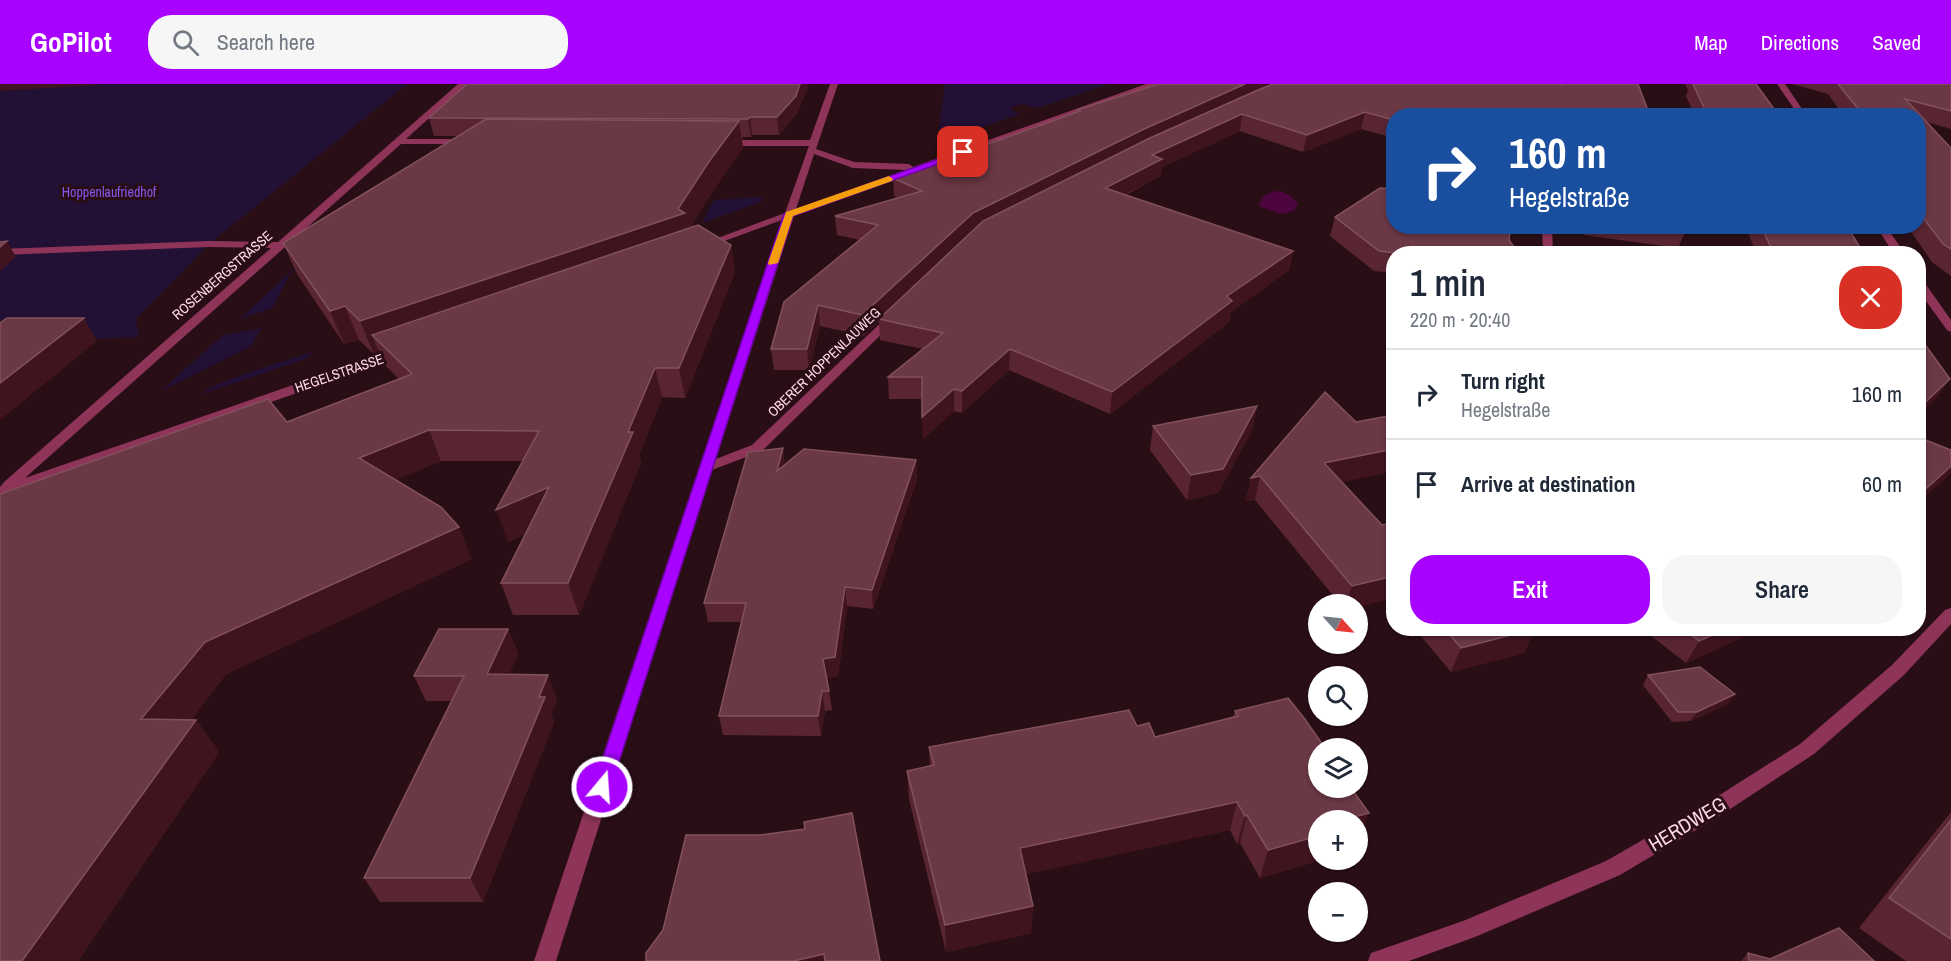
<!DOCTYPE html>
<meta charset="utf-8">
<style>
:root{--surface:#fff;--page:#f6f6f7;--text:#1f2937;--muted:#747a83;--line:#e0e1e3;--accent:#a803ff}
body{margin:0;font-family:"Archivo Narrow",sans-serif;background:var(--page);color:var(--text);height:100vh;display:flex;flex-direction:column;font-size:22px;white-space:nowrap}
*{box-sizing:border-box;margin:0}
p{font-size:20px;color:var(--muted)}
.icon{flex:none;width:33px;height:33px;fill:none;stroke:currentColor;stroke-width:2;stroke-linecap:round;stroke-linejoin:round}
.map{position:relative;flex:1;overflow:hidden}
.side{position:absolute;left:1386px;top:162px;width:540px;height:390px;display:flex;flex-direction:column;background:var(--surface);border-radius:24px;box-shadow:0 2px 4px #0004}
.side>*{flex:none}
.hud{position:absolute;left:1386px;top:24px;width:540px;height:126px;border-radius:24px;box-shadow:0 2px 4px #0004;background:#1a4fa0;color:#fff;overflow:hidden}
.needle{width:39px;rotate:117deg}
.fabs{position:absolute;left:1308px;top:510px;display:grid;gap:12px}
.fabs a{display:grid;place-items:center;width:60px;height:60px;border-radius:50%;background:var(--surface);box-shadow:0 2px 4px #0004;font-size:30px}
.pin{position:absolute;display:grid;place-items:center;width:51px;height:51px;color:#fff;margin:-26px;border-radius:12px;box-shadow:0 3px 9px #0006}
.me{position:absolute;width:66px;margin:-33px;rotate:18deg;stroke-linejoin:round;filter:drop-shadow(0 0 4px #0008)}
.turn{display:flex;align-items:center;gap:21px;height:126px;padding:0 24px;font-size:27px}
.turn .icon{width:78px;height:78px;stroke-width:2.5}
.turn b{display:block;font-size:42px;line-height:51px}
.round{display:grid;place-items:center;flex:none;width:63px;height:63px;border-radius:24px;background:var(--page)}
.overview{display:flex;align-items:center;justify-content:space-between;height:102px;padding:0 24px}
h1{font-size:36px;font-weight:600;line-height:45px}
.button{display:flex;gap:12px;margin-top:auto;padding:12px 24px}
.button a{flex:1;height:69px;border-radius:24px;background:var(--accent);color:#fff;font-size:24px;font-weight:600;line-height:69px;text-align:center}
.button a+a{background:var(--page);color:var(--text)}
ul{padding:0;list-style:none}
li{display:flex;align-items:center;gap:18px;height:90px;padding:0 24px;border-top:2px solid var(--line)}
li div{flex:1}
li b{display:block;font-size:22px}
li em{font-style:normal}
header{display:flex;align-items:center;gap:36px;box-sizing:border-box;height:84px;padding:0 30px;background:var(--accent);color:#fff}
header strong{font-size:28px}
nav{display:flex;gap:33px;margin-inline-start:auto;font-size:21px}
.search{width:420px;height:54px;background:var(--page);display:flex;align-items:center;gap:15px;box-sizing:border-box;padding:0 21px;border-radius:24px;color:var(--muted);font-size:22px}
.map>svg:first-child{display:block}
.green{fill:#231035}
.water{fill:#4c053f}
.lines{fill:none;stroke-linecap:round;stroke-linejoin:round}
.minor{fill:#8e3459;fill-rule:evenodd}
.wall{fill:#592532}
.shaded-wall{fill:#3f141f}
.building{fill:#6b3845;stroke:#82515e;stroke-width:1.5}
.route{fill:#a803ff;stroke:#6d02a6;stroke-width:1.5}
.slow{fill:#f59e0b}
.labels{text-anchor:middle;stroke-width:6;stroke-linejoin:round;paint-order:stroke}
.far-park-label{font-size:14px;fill:#8456ec;stroke:#2a0e16}
.far-street-label{font-size:14px;fill:#ffd7e4;stroke:#2a0e16}
.near-street-label{font-size:20px;fill:#ffd7e4;stroke:#2a0e16}
</style>
<header>
<strong>GoPilot</strong>
<div class="search"><svg class="icon" aria-label="search" viewBox="0 0 24 24"><circle cx="10" cy="10" r="6"/><path d="M15 15l6 6"/></svg>Search here</div>
<nav><a>Map</a><a>Directions</a><a>Saved</a></nav>
</header>
<div class="map">
<svg width="1951" height="877" viewBox="0 0 1951 877">
<rect width="100%" height="100%" fill="#2a0e16"/>
<g class="green">
<path d="M38,0H407L209,160L136,235L139,253L0,258V7L32,5Z"/>
<path d="M945,0H1109L1038,24L1022,20L1009,24L1020,30L937,58Z"/>
<path d="M763,113L762,117L758,119L702,139L714,116Z"/>
<path d="M363,120H376L290,190L272,224L240,235Z"/>
<path d="M262,244L251,262L161,307L223,251Z"/>
<path d="M312,268L308,274L202,310C209,299 294,274 312,268Z"/>
</g>
<path class="water" d="M1279,107C1288,109 1292,113 1298,120L1294,127L1280,130L1259,122C1261,112 1269,108 1279,107Z"/>
<g class="lines">
<g class="minor">
<path d="M458,0H467L406,55H468L472,58L471,60H401L25,394L397,265H405V271L0,413V403L4,398L271,164L209,163L0,171V165L209,157L278,158Z"/>
<path d="M830,0H838L816,65L854,78L909,80L913,83L1146,0H1157L794,132L716,375L752,361L889,231L893,230L899,233L762,367L712,386L556,877H534L782,136L708,163L699,161L785,129L809,62H723L719,59L723,56H810ZM814,70L853,84L906,86L796,125Z"/>
<path d="M1777,0H1785L1807,32H1799Z"/>
<path d="M1542,142H1552L1553,170H1543Z"/>
<path d="M1876,142H1886L1905,170H1894Z"/>
<path d="M1918,194L1922,195L1951,236V248L1947,246L1918,206Z"/>
<path d="M1951,524V540L1904,591L1814,670L1721,731L1620,791L1475,853L1409,877H1368L1371,869L1463,837L1606,777L1707,719L1800,660L1892,581L1945,526Z"/>
</g>
</g>
<g class="wall">
<path d="M467,0H809L797,29L779,51H752L751,53H742L743,64L712,108L691,143L731,161L735,188L685,314L662,313L639,371L641,378L579,531H513L501,499L525,450L508,458L523,377H441L395,396L472,475L226,590L191,636H196L219,668L78,877H0L287,338L399,295L384,280L379,268L374,270L359,256L344,260L297,190L283,159L458,52H434L429,34Z"/>
<path d="M1638,0L1394,32V54L1361,45L1303,68L1240,47L1162,83L1160,92L1126,111L1293,167L1289,186L1231,228L1229,238L1110,330L1009,286L962,329L954,327L923,355L922,315H889L888,293L923,265L880,256L879,237L864,252L820,242L809,286H774L771,265L860,156L837,151L835,132L898,114L894,112L893,94L1077,28V26L1563,1Z"/>
<path d="M1685,0H1756L1779,32H1695L1686,12L1688,6Z"/>
<path d="M1792,0H1951V45L1927,38L1951,64V192L1932,178L1907,142H1918V32H1844L1828,10Z"/>
<path d="M1335,133L1509,156L1519,170H1394V189L1374,187L1330,152Z"/>
<path d="M1582,142H1686L1687,144L1678,164L1584,151Z"/>
<path d="M1745,142H1847L1864,170H1757Z"/>
<path d="M1257,322L1252,346L1218,409L1187,416L1150,366L1153,342Z"/>
<path d="M1394,331V387L1341,398L1382,441L1394,439V521L1389,515L1358,520H1340L1255,416L1246,417L1251,394L1356,338Z"/>
<path d="M916,376L917,395L873,525L847,522L838,592L827,594L832,626L825,627L821,652L723,651L719,632L742,538H708L704,519L785,380Z"/>
<path d="M1414,544L1535,545L1524,569L1451,588Z"/>
<path d="M1641,544H1763L1686,579Z"/>
<path d="M508,545L518,570L509,590L557,615L551,630L554,638L483,818H380L364,794L451,617H426L414,592Z"/>
<path d="M1648,591L1728,620L1690,637L1672,638L1643,601Z"/>
<path d="M1235,627L1318,736L1321,776L1260,794L1240,759L1237,760L1230,746L1026,790L1033,822L1031,849L946,868L909,715L907,687L930,682L929,663L1137,642L1155,653L1233,633Z"/>
<path d="M1951,728V877H1906L1859,844Z"/>
<path d="M1748,869L1770,875L1874,877H1741Z"/>
</g>
<g class="shaded-wall">
<path d="M0,0H97V1L0,7Z"/>
<path d="M800,0H809L797,29L779,51L777,33Z"/>
<path d="M1245,0H1289L1247,14L879,235V237L864,252L862,231L973,129L1142,46Z"/>
<path d="M1365,28L1361,45L1303,68L1307,51Z"/>
<path d="M1242,30L1240,47L1162,83L1160,92L1103,122L1105,104L1152,71Z"/>
<path d="M750,33L752,51L751,53L748,35Z"/>
<path d="M739,37L743,64L712,108L688,148L372,251L379,268L374,270L360,237L678,125L708,79Z"/>
<path d="M7,157L16,173L0,187V163Z"/>
<path d="M731,161L735,188L685,314L679,284Z"/>
<path d="M1293,167L1289,186L1231,228L1229,238L1110,330L1112,308L1227,212Z"/>
<path d="M818,221L820,242L809,286L807,265Z"/>
<path d="M345,222L359,256L344,260L330,227Z"/>
<path d="M84,234L97,257L0,336V299Z"/>
<path d="M1010,265L1009,286L962,329V307Z"/>
<path d="M655,284L662,313L639,371L641,378L579,531L568,499L628,348Z"/>
<path d="M1950,295L1936,315L1918,332V325Z"/>
<path d="M954,305V327L923,355L922,333Z"/>
<path d="M1257,322L1252,346L1218,409L1187,416L1191,391Z"/>
<path d="M429,346L441,377L374,405L359,374Z"/>
<path d="M783,364L785,383L777,387Z"/>
<path d="M1394,365V387L1318,403L1324,379Z"/>
<path d="M916,376L917,395L873,525L872,506Z"/>
<path d="M1951,382V388L1948,392L1918,419V412Z"/>
<path d="M1260,392L1255,416L1246,417L1251,394Z"/>
<path d="M549,403L559,434L508,458L496,426Z"/>
<path d="M459,443L472,475L226,590L166,668L141,635L205,558Z"/>
<path d="M1394,492V501L1389,515L1358,523V520H1346L1352,502Z"/>
<path d="M845,503L847,522L838,592L826,595L823,575Z"/>
<path d="M1729,544H1763L1686,579L1699,557Z"/>
<path d="M508,545L518,570L498,615L487,590Z"/>
<path d="M1535,545L1524,569L1451,588L1461,564Z"/>
<path d="M548,591L557,615L551,630L554,638L483,818L470,794Z"/>
<path d="M822,607L825,627L821,652L818,632Z"/>
<path d="M1735,610L1728,620L1690,637L1697,628Z"/>
<path d="M196,636L219,668L78,877H22Z"/>
<path d="M1237,718L1230,746L1019,792L1020,764Z"/>
<path d="M1369,729L1358,757V736H1342Z"/>
<path d="M1247,731L1240,759L1237,760L1245,732Z"/>
<path d="M1318,752V776H1321L1260,794L1268,766Z"/>
<path d="M1033,822L1031,849L946,868L945,841Z"/>
<path d="M824,870L825,877H794Z"/>
</g>
<g class="building">
<path d="M467,0H800L796,12L777,33H750L748,35L429,34Z"/>
<path d="M1159,0H1245L1142,46L973,129L862,231L818,221L807,265H771L784,218L878,141L835,132L922,107L893,94L1080,27L1077,26Z"/>
<path d="M1273,0H1559L1563,1L1565,0H1638L1650,32H1394V36L1365,28L1307,51L1242,30L1152,71L1162,75L1105,104L1293,167L1227,212L1232,217L1112,308L1010,265L962,307L954,305L922,333V293H888L943,249L879,235L983,137L1150,54L1258,6Z"/>
<path d="M1693,0H1756L1779,32H1708Z"/>
<path d="M1838,0H1951V27L1905,15L1951,64V165L1943,160L1918,127V32H1864Z"/>
<path d="M486,35L739,37L708,79L678,125L685,129L360,237L345,222L330,227L283,159Z"/>
<path d="M1380,104L1394,105V142H1511L1509,156L1519,170H1428L1425,168L1396,169L1379,167L1335,133Z"/>
<path d="M698,141L731,161L679,284H655L628,348H633L568,499H501L549,403L496,426L539,347L429,346L359,374L441,423L459,443L205,558L141,635L196,636L22,877H0V410L268,315L287,338L412,290L372,251Z"/>
<path d="M1673,142H1686L1687,144Z"/>
<path d="M1761,142H1847L1864,170H1774Z"/>
<path d="M7,157L0,163V158Z"/>
<path d="M7,234H84L0,299V239Z"/>
<path d="M1918,251L1950,295L1918,325Z"/>
<path d="M1325,308L1356,338L1394,331V365L1324,379L1382,441L1394,439V492L1352,502L1260,392L1251,394Z"/>
<path d="M1257,322L1223,385L1191,391L1153,342Z"/>
<path d="M1918,353L1951,366V382L1918,412Z"/>
<path d="M783,364L777,387L804,365L916,376L872,506L845,503L835,573L823,575L829,607H822L818,632H719L746,519H704L748,368Z"/>
<path d="M1444,544H1535V545L1461,564Z"/>
<path d="M1682,544H1729L1699,557Z"/>
<path d="M439,545H508L487,590L548,591L539,613H545L470,794H364L464,592H414Z"/>
<path d="M1700,583L1735,610L1697,628H1678L1648,591Z"/>
<path d="M1288,614L1304,634L1325,664H1318V704H1351L1369,729L1342,736H1318V752L1268,766L1247,731L1245,732L1237,718L1020,764L1033,822L945,841L907,687L934,681L929,663L1129,626L1137,642L1149,639L1155,653L1238,632L1235,627Z"/>
<path d="M852,729L880,877H825L824,870L794,877H646V869L663,846L686,751H760L805,745L804,738Z"/>
<path d="M1951,736V855L1889,814Z"/>
<path d="M1839,844L1874,877H1749L1748,869L1770,875Z"/>
</g>
<path class="route" d="M963,66L967,68L966,70L793,132L611,703L608,708L602,710L596,708L593,703L784,130Z"/>
<path class="slow" d="M889,92L893,95L892,97L793,132L778,179L769,181L768,179L786,128Z"/>
<g class="labels">
<g class="far-park-label">
<text x="109" y="113">Hoppenlaufriedhof</text>
</g>
<g class="far-street-label">
<text transform="translate(222 191) rotate(-41)" y="5">ROSENBERGSTRASSE</text>
<text transform="translate(824 278) rotate(-44)" y="5">OBERER HOPPENLAUWEG</text>
<text transform="translate(339 289) rotate(-19)" y="5">HEGELSTRASSE</text>
</g>
<g class="near-street-label">
<text transform="translate(1687 740) rotate(-31)" y="7">HERDWEG</text>
</g>
</g>
</svg>
<div class="fabs">
<a><svg class="needle" viewBox="-14 -14 28 28"><path d="M0-13l5 13h-10z" fill="#e53935"/><path d="M0 13l5-13h-10z" fill="#747a83"/></svg></a>
<a><svg class="icon" aria-label="search" viewBox="0 0 24 24"><circle cx="10" cy="10" r="6"/><path d="M15 15l6 6"/></svg></a>
<a><svg class="icon" aria-label="layers" viewBox="0 0 24 24"><path d="M12 4l9 5-9 5-9-5zM3 14l9 5 9-5"/></svg></a>
<a>+</a>
<a>−</a>
</div>
<div class="pin" style="left:963px;top:68px;background:#d93025"><svg class="icon" aria-label="arrive" viewBox="0 0 24 24"><path d="M6 21V4h12l-3 4 3 4H6"/></svg></div>
<svg class="me" style="left:602px;top:703px" viewBox="-20 -20 40 40"><circle r="17" fill="#a803ff" stroke="#fff" stroke-width="3"/><path d="M0-11L8 9 0 5-8 9z" fill="#fff"/></svg>
<div class="hud">
<div class="turn"><svg class="icon" aria-label="right" viewBox="0 0 24 24"><path d="M7 20v-9h11M14 6l5 5-5 5"/></svg><div><b>160 m</b>Hegelstraße</div></div>
</div>
<section class="side">
<div class="overview"><div><h1>1 min</h1><p>220 m · 20:40</p></div><a class="round" style="background:#d93025;color:#fff"><svg class="icon" aria-label="close" viewBox="0 0 24 24"><path d="M6 6l12 12M18 6L6 18"/></svg></a></div>
<ul>
<li><svg class="icon" aria-label="right" viewBox="0 0 24 24"><path d="M7 20v-9h11M14 6l5 5-5 5"/></svg><div><b>Turn right</b><p>Hegelstraße</p></div><em>160 m</em></li>
<li><svg class="icon" aria-label="arrive" viewBox="0 0 24 24"><path d="M6 21V4h12l-3 4 3 4H6"/></svg><div><b>Arrive at destination</b></div><em>60 m</em></li>
</ul>
<div class="button"><a>Exit</a><a>Share</a></div>
</section>
</div>
